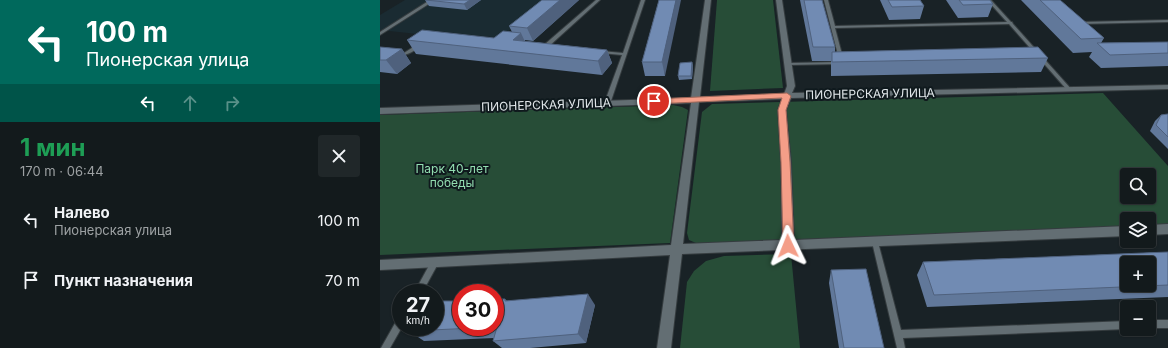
<!DOCTYPE html>
<html lang="ru">
<meta charset="utf-8">
<style>
:root{--surface:#131a1c;--page:#202729;--text:#f1f3f6;--muted:#9da1a3;--line:#32383b}
body{margin:0;font-family:Inter,sans-serif;background:var(--page);color:var(--text);height:100vh;display:flex;flex-direction:column;font-size:15px;white-space:nowrap}
*{box-sizing:border-box;margin:0}
p{font-size:13px;color:var(--muted)}
.icon{flex:none;width:22px;height:22px;fill:none;stroke:currentColor;stroke-width:2;stroke-linecap:round;stroke-linejoin:round}
.map{position:relative;flex:1;overflow:hidden}
.side{display:flex;flex-direction:column;background:var(--surface);width:380px}
.side>*{flex:none}
.banner{background:#00695c;color:#fff;overflow:hidden}
.buttons{position:absolute;left:740px;top:168px;display:grid;gap:8px}
.buttons a{display:grid;place-items:center;width:36px;height:36px;border-radius:4px;background:var(--surface);box-shadow:0 1px 3px #0004,0 0 0 1px var(--line);font-size:20px}
.speed{position:absolute;left:12px;top:284px;display:flex;gap:8px;font-size:20px;font-weight:700;text-align:center}
.speed>*{display:grid;place-content:center;width:52px;height:52px;border-radius:50%;background:var(--surface);box-shadow:0 1px 3px #0004,0 0 0 1px var(--line);line-height:1}
.speed small{font-size:10px;font-weight:400}
.speed .limit{border:6px solid #d22;background:#fff;color:#111}
.pin{position:absolute;display:grid;place-items:center;width:34px;height:34px;color:#fff;margin:-17px;border:2px solid #fff;border-radius:50%;box-shadow:0 1px 4px #0007}
.me{position:absolute;width:44px;margin:-22px;rotate:358deg;stroke-linejoin:round;filter:drop-shadow(0 0 3px #0008)}
.turn{display:flex;align-items:center;gap:14px;height:84px;padding:0 20px;font-size:18px}
.turn .icon{width:52px;height:52px;stroke-width:2.5}
.turn b{display:block;font-size:28px;line-height:34px}
.lanes{display:flex;align-items:center;height:38px;padding:0 20px;background:#0003;justify-content:center;gap:20px;direction:ltr}
.lanes .off{opacity:.35}
.round{display:grid;place-items:center;flex:none;width:42px;height:42px;border-radius:4px;background:var(--page)}
.head{display:flex;align-items:center;justify-content:space-between;height:68px;padding:0 20px}
h1{font-size:24px;font-weight:700;line-height:30px;color:#1e9e55}
ul{padding:0;list-style:none}
li{display:flex;align-items:center;gap:12px;height:60px;padding:0 20px}
li div{flex:1}
li b{display:block;font-size:15px}
li em{font-style:normal}
main{display:flex;flex:1;min-height:0}
.map>svg:first-child{display:block}
.built{fill:#1a2b32}
.green{fill:#274d37;fill-rule:evenodd}
.lines{fill:none;stroke-linecap:round;stroke-linejoin:round}
.service-casing{stroke:#353c3f;stroke-width:2}
.minor-casing{stroke:#353c3f;stroke-width:2}
.service{fill:#636e73;fill-rule:evenodd}
.minor{fill:#636e73;fill-rule:evenodd}
.wall{fill:#61789a}
.shaded-wall{fill:#4f617d}
.building{fill:#718bb3;stroke:#4f617d;fill-rule:evenodd}
.route{fill:#f49e88;stroke:#9f6758}
.labels{text-anchor:middle;stroke-width:4;stroke-linejoin:round;paint-order:stroke}
.street-label{font-size:12px;fill:#e1e7ea;stroke:#0f191d}
.park-label{font-size:12px;fill:#93deb1;stroke:#0f191d}
</style>
<main>
<section class="side">
<div class="banner">
<div class="turn"><svg class="icon" aria-label="left" viewBox="0 0 24 24"><path d="M17 20v-9H6M10 6l-5 5 5 5"/></svg><div><b>100 m</b>Пионерская улица</div></div>
<div class="lanes"><svg class="icon" aria-label="left" viewBox="0 0 24 24"><path d="M17 20v-9H6M10 6l-5 5 5 5"/></svg><svg class="icon off" aria-label="ahead" viewBox="0 0 24 24"><path d="M12 20V5M6 11l6-6 6 6"/></svg><svg class="icon off" aria-label="right" viewBox="0 0 24 24"><path d="M7 20v-9h11M14 6l5 5-5 5"/></svg></div>
</div>
<div class="head"><div><h1>1 мин</h1><p>170 m · 06:44</p></div><a class="round"><svg class="icon" aria-label="close" viewBox="0 0 24 24"><path d="M6 6l12 12M18 6L6 18"/></svg></a></div>
<ul>
<li><svg class="icon" aria-label="left" viewBox="0 0 24 24"><path d="M17 20v-9H6M10 6l-5 5 5 5"/></svg><div><b>Налево</b><p>Пионерская улица</p></div><em>100 m</em></li>
<li><svg class="icon" aria-label="arrive" viewBox="0 0 24 24"><path d="M6 21V4h12l-3 4 3 4H6"/></svg><div><b>Пункт назначения</b></div><em>70 m</em></li>
</ul>
</section>
<div class="map">
<svg width="788" height="348" viewBox="0 0 788 348">
<rect width="100%" height="100%" fill="#192226"/>
<path class="built" d="M25,0H166L120,38L55,31L47,35L0,30V15Z"/>
<g class="green">
<path d="M337,0H393L403,88L330,91Z"/>
<path d="M723,93L788,166V225L769,226V219H747V227L331,245L316,243L309,240L307,233L322,112L332,104ZM747,175H769V197H747Z"/>
<path d="M293,105L302,107L308,110L290,243L0,255V115Z"/>
<path d="M411,254L420,348H300L307,282L314,271L326,261L344,256Z"/>
</g>
<g class="lines">
<defs>
<g id="service">
<path d="M50,0H55L0,35V32Z"/>
<path d="M216,0H220L168,47H164V45Z"/>
<path d="M261,0H265L230,104L227,106L225,105L224,104L242,55L221,53L219,52L221,51L243,53Z"/>
<path d="M444,0H448L455,26L627,22L607,0H611L631,22H632L633,24L692,90L690,91H688L629,24L455,28L463,58L461,59H459Z"/>
<path d="M788,20V22L699,24L697,23L699,22Z"/>
<path d="M38,44L42,45C34,51 26,58 16,53L18,52L24,53Z"/>
<path d="M458,62H460V64L408,65L406,64L408,63Z"/>
<path d="M495,239L497,240L498,242L521,330L747,321V329L523,338L525,348H517L492,242L493,240Z"/>
<path d="M55,259L58,260L59,262L42,293H34L52,260Z"/>
<path d="M21,317V327H22L10,348H1L18,318Z"/>
<rect x="769" y="320" width="19" height="8"/>
</g>
<g id="minor">
<path d="M325,0H331L320,97L404,94L407,86L396,0H402L415,86L412,93L788,85V89L411,98L406,110L411,162L414,240L747,226V236L302,254L291,348H277L290,255L0,270V260L291,245L311,103L0,114V108L311,98ZM402,99L398,110L401,162L402,240L303,244L319,102Z"/>
<path d="M788,224V234L769,235V225Z"/>
</g>
</defs>
<use href="#service" class="service-casing"/>
<use href="#minor" class="minor-casing"/>
<use href="#service" class="service"/>
<use href="#minor" class="minor"/>
</g>
<g class="wall">
<path d="M45,0H101L87,10L49,6Z"/>
<path d="M162,0H199L153,41L145,40V41L227,50L232,63L222,75L36,54L27,40L114,38L132,32L129,26Z"/>
<path d="M279,0L285,76H265L262,62Z"/>
<path d="M420,0H442L455,47V52L668,58L661,72L451,76V61H432Z"/>
<path d="M500,0H540L544,6L540,19L509,20Z"/>
<path d="M566,0H610L613,4L608,17L578,18Z"/>
<path d="M641,0H680L724,38L721,43L788,42V66L721,68L709,57L712,52L693,53Z"/>
<path d="M0,47L22,49L31,63L17,74L0,72Z"/>
<path d="M312,62L313,66L312,79L299,80L298,76Z"/>
<path d="M788,114V149L770,131L775,121L781,115Z"/>
<path d="M788,252V297L547,307L537,275L543,262Z"/>
<path d="M451,270L504,348H459L449,283Z"/>
<path d="M125,299L127,301L215,305L206,343L150,348H122L113,341L114,338L44,341L29,331Z"/>
</g>
<g class="shaded-wall">
<path d="M90,0H101L87,10L84,4Z"/>
<path d="M180,0H199L153,41L147,28Z"/>
<path d="M296,0H301L285,76L282,62Z"/>
<path d="M141,33L147,46L133,40Z"/>
<path d="M22,49L31,63L17,74L6,60Z"/>
<path d="M227,50L232,63L222,75L218,61Z"/>
<path d="M312,62L313,66L312,79L311,76Z"/>
<path d="M208,294L215,305L206,343L198,334Z"/>
</g>
<g class="building">
<path d="M46,0H90L84,4Z"/>
<path d="M162,0H180L147,28L129,26Z"/>
<path d="M279,0H296L282,62H262Z"/>
<path d="M424,0H442L455,47H433Z"/>
<path d="M508,0H540L544,6L512,7Z"/>
<path d="M579,0H610L613,4L583,5Z"/>
<path d="M660,0H680L724,38L701,39Z"/>
<path d="M42,30L114,38L123,31L141,33L133,40L227,50L218,61L27,40Z"/>
<path d="M788,42V53L730,55L717,43Z"/>
<path d="M0,47L22,49L6,60H0Z"/>
<path d="M658,47L668,58L452,62V52Z"/>
<path d="M312,62L311,76H298L300,63Z"/>
<path d="M788,114V137L776,125L781,115Z"/>
<path d="M788,252V285L554,295L543,262ZM747,263H769V285H747Z"/>
<path d="M486,269L504,348H464L451,270Z"/>
<path d="M208,294L198,334L113,341L117,327L29,331L31,327H55V301H81V327H115V299H125V301Z"/>
</g>
<path class="route" d="M407,93L411,96L406,110L410,162L414,246L412,249L408,251L405,249L403,246L401,162L398,110L402,98L274,104L270,101L274,99Z"/>
<g class="labels">
<g class="street-label">
<text transform="translate(490 94) rotate(-1)" y="4">ПИОНЕРСКАЯ УЛИЦА</text>
<text transform="translate(166 105) rotate(-2)" y="4">ПИОНЕРСКАЯ УЛИЦА</text>
</g>
<g class="park-label">
<text x="72" y="173">Парк 40-лет<tspan x="72" dy="14">победы</tspan></text>
</g>
</g>
</svg>
<div class="buttons">
<a><svg class="icon" aria-label="search" viewBox="0 0 24 24"><circle cx="10" cy="10" r="6"/><path d="M15 15l6 6"/></svg></a>
<a><svg class="icon" aria-label="layers" viewBox="0 0 24 24"><path d="M12 4l9 5-9 5-9-5zM3 14l9 5 9-5"/></svg></a>
<a>+</a>
<a>−</a>
</div>
<div class="speed"><div>27<small>km/h</small></div><div class="limit">30</div></div>
<div class="pin" style="left:274px;top:101px;background:#d93025"><svg class="icon" aria-label="arrive" viewBox="0 0 24 24"><path d="M6 21V4h12l-3 4 3 4H6"/></svg></div>
<svg class="me" style="left:408px;top:246px" viewBox="-20 -20 40 40"><path d="M0-17L14 15 0 8-14 15z" fill="#f49e88" stroke="#fff" stroke-width="4"/></svg>
</div>
</main>
